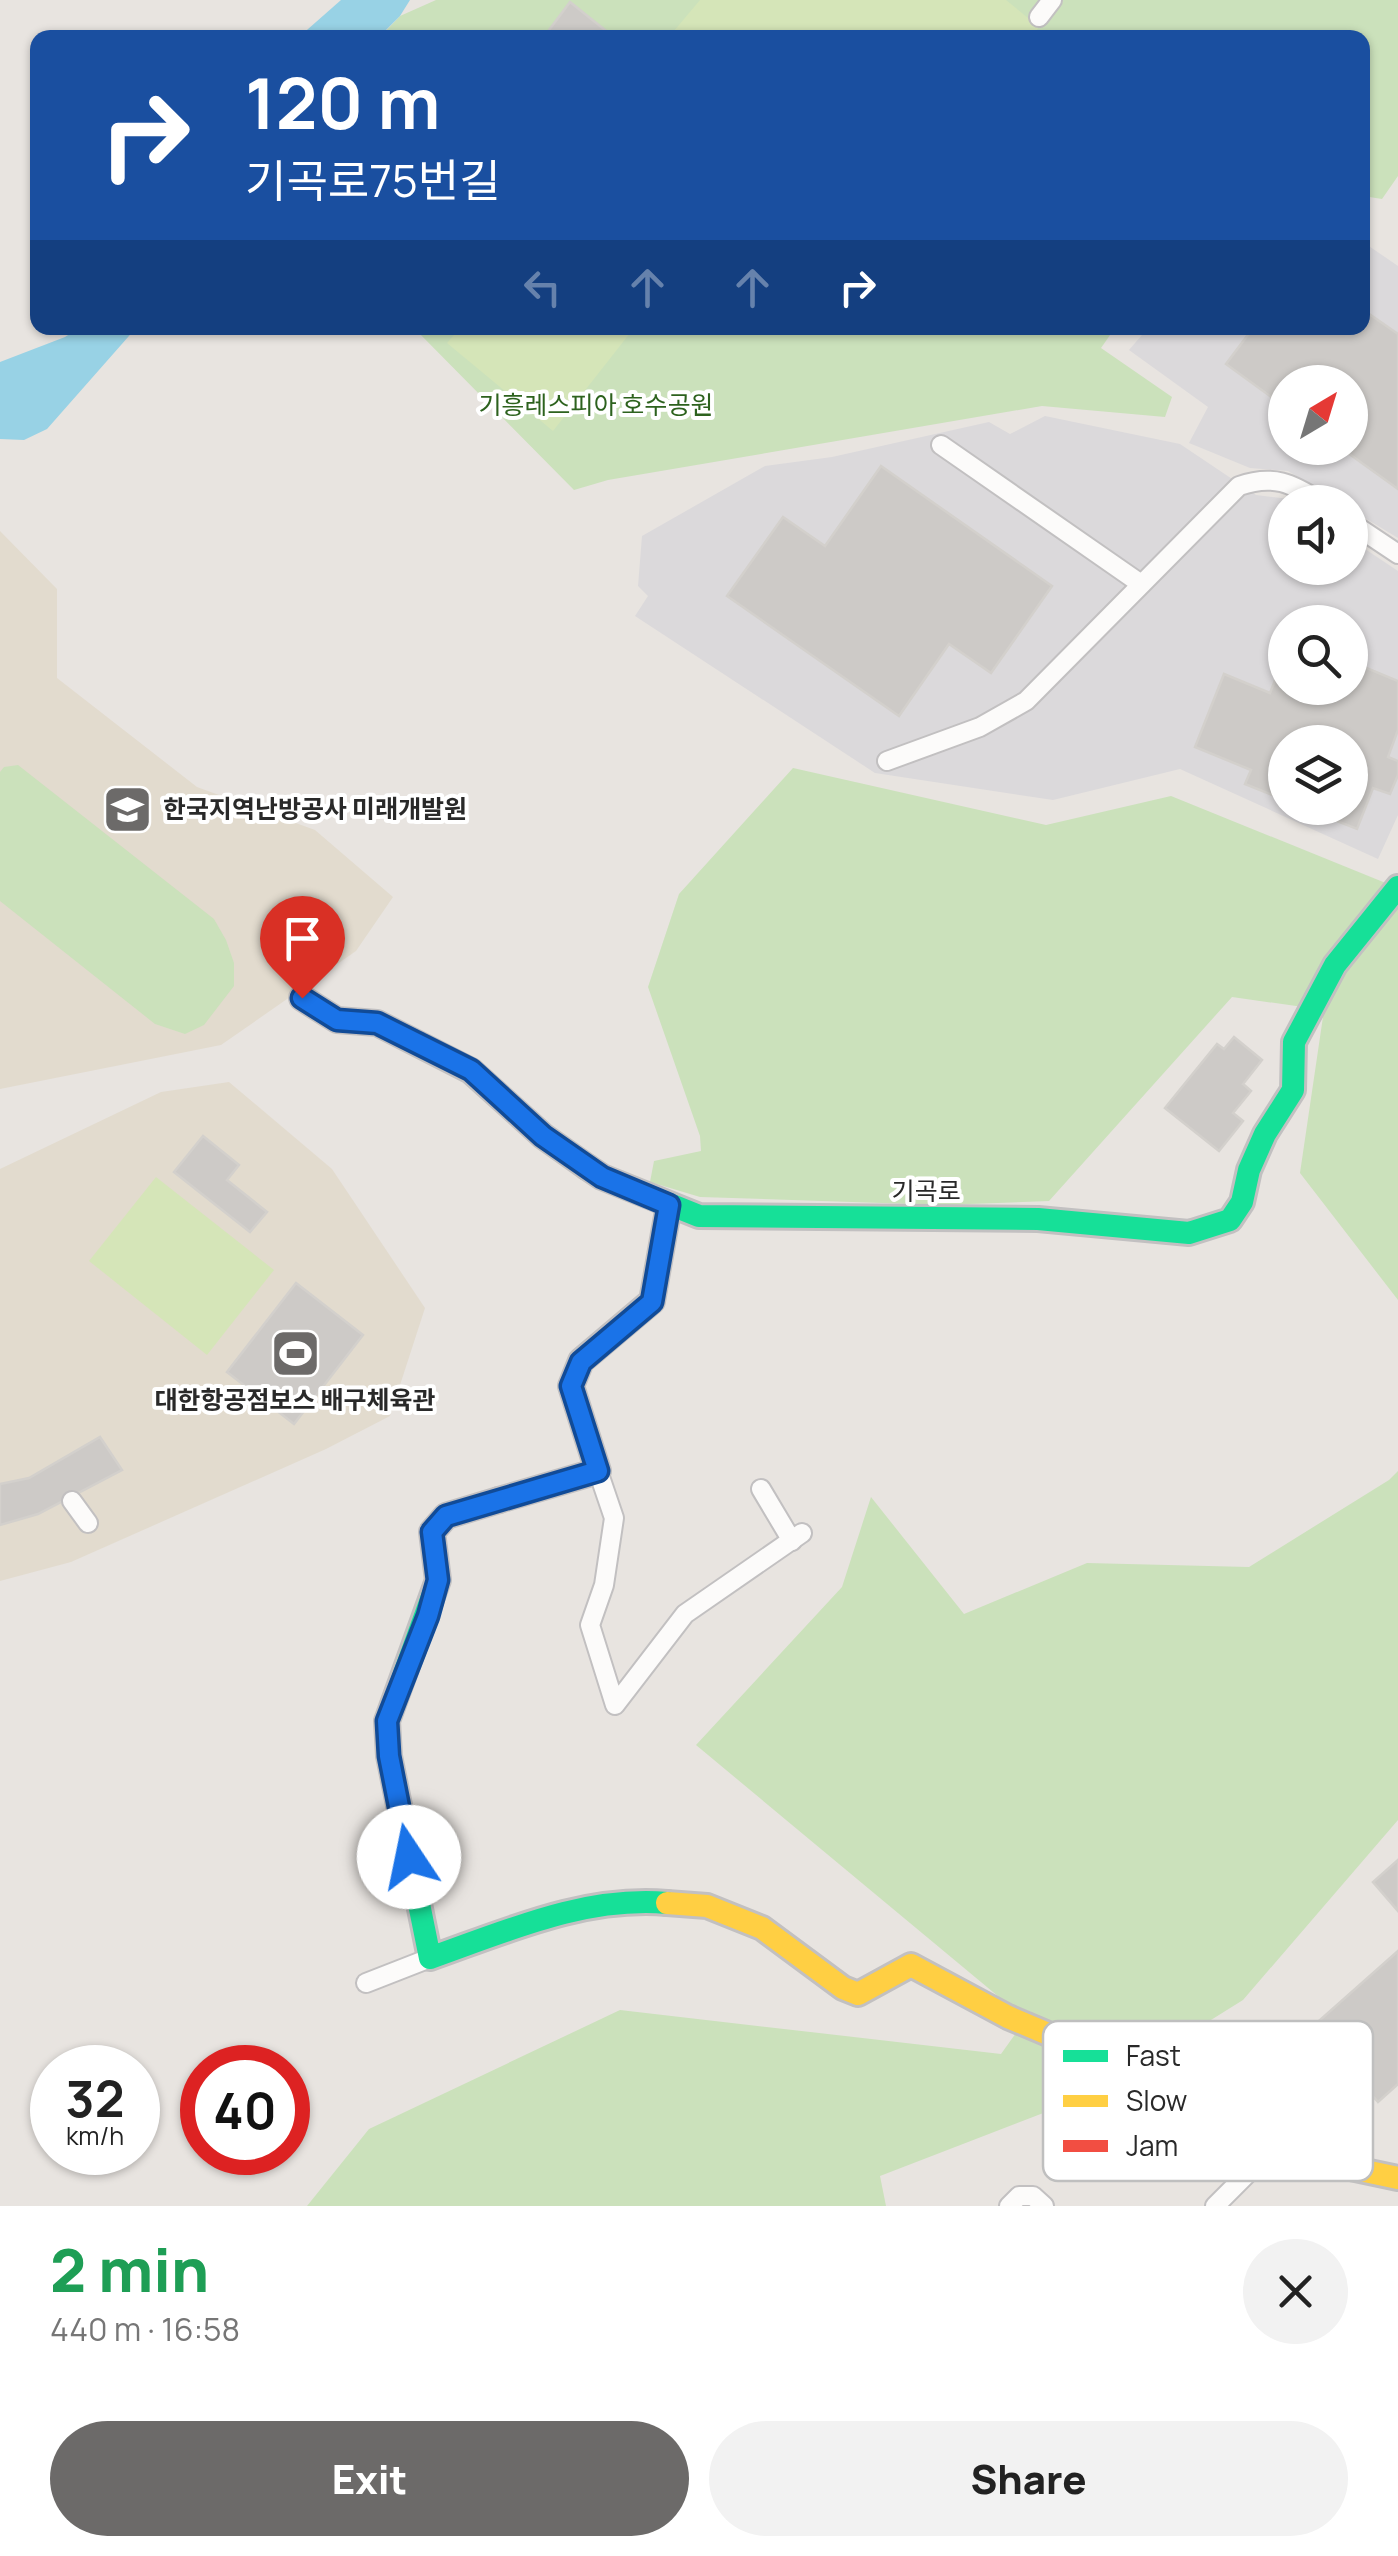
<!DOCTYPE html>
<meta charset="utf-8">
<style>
:root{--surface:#fff;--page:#f2f2f2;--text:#222;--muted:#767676;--accent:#6c6a69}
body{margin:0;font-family:Manrope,"Noto Sans KR",sans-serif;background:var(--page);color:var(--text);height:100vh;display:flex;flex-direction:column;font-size:38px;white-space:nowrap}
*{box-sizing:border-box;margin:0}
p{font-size:32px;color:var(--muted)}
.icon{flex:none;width:55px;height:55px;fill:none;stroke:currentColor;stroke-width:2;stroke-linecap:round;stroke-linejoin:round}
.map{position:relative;height:2206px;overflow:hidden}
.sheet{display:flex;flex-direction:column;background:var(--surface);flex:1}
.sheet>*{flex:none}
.guide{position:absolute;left:30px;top:30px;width:1340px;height:305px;border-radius:20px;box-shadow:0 2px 8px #0004;background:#1a4fa0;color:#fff;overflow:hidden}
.needle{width:65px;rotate:38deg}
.tools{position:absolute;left:1268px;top:365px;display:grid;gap:20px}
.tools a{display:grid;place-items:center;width:100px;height:100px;border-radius:50%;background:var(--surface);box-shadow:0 2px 8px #0004;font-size:50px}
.speed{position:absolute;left:30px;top:2045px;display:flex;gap:20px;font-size:50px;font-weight:700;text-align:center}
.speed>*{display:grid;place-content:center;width:130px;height:130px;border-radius:50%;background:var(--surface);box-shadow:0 2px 8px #0004;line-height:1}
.speed small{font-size:25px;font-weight:400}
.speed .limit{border:15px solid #d22;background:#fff;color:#111}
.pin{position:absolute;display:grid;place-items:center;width:85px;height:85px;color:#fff;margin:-102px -42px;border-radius:50% 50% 50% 0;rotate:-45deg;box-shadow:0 0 10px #0007}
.pin .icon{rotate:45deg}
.me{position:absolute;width:110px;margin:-55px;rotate:349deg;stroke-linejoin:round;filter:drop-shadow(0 0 8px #0008)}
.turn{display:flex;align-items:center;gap:35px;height:210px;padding:0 50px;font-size:45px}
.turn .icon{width:130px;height:130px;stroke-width:2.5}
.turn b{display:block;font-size:70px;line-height:85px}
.lanes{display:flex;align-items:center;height:95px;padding:0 50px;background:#0003;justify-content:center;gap:50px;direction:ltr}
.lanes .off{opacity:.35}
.round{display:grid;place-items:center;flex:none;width:105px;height:105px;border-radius:52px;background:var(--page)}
.summary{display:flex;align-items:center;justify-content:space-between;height:170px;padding:0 50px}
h1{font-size:60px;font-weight:800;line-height:75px;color:#1e9e55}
.cta{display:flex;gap:20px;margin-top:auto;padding:20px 50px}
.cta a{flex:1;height:115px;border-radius:60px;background:var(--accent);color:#fff;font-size:40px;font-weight:800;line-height:115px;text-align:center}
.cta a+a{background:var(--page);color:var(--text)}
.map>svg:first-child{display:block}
.industrial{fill:#dbd9db;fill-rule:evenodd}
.education{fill:#e2dbce}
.green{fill:#cbe1bb}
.pitch{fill:#d5e5b8}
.water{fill:#98d2e5}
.building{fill:#cdcac7;stroke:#d3d0cc;stroke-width:2.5}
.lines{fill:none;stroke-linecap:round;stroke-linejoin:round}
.street-casing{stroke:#c2c0c1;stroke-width:22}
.fast-casing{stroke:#c2c0c1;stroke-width:28}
.slow-casing{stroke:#c2c0c1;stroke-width:28}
.jam-casing{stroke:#c2c0c1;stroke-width:28}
.street{stroke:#fcfbfa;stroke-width:18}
.fast{stroke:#16e098;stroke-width:22}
.slow{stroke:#ffcf43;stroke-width:22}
.jam{stroke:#f24e42;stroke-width:22}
.route-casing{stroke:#114b97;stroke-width:25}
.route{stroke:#1a73e8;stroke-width:18}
.labels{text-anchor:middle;stroke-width:8;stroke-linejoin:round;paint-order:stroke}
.park-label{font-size:25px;fill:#2d621e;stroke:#fff}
.poi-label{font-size:25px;font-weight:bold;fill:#292929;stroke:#fff;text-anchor:start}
.street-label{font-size:25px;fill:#292929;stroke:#fff}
.key{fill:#fff;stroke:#bfbfbf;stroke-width:2.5}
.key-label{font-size:28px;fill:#292929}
</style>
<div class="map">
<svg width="1398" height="2206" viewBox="0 0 1398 2206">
<rect width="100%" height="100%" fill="#e8e4e0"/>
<g class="industrial">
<path d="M1363,242L1398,266V538L1350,509V502H1340L1288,471L1250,468L1189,443L1208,407L1129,350L1148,328H1362ZM1285,382H1350V448H1285Z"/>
<path d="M1045,416L1180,444L1256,495L1290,499L1295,502H1285V568H1350V539L1398,571V815L1378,859L1180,769L1053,800L875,773L635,616L648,596L638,586L642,536L765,466L832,457L989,422L1010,434ZM1285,622H1350V688H1285ZM1285,742H1350V808H1285Z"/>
</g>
<g class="education">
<path d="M0,531L57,589V678L197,787L315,830L393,897L356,951L221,1045L0,1089Z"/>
<path d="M229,1082L332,1169L425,1308L390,1416L326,1449L71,1562L0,1581V1169L161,1092Z"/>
</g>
<g class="green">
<path d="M436,0H1398V176L1382,199L1363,196L1362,38H379L400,16Z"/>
<path d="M414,328H1115L1101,348L1172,397L1165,417L1042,406L608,480L574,490Z"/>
<path d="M18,765L214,919L226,940L234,963V986L204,1025L185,1034L155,1024L0,901V772L4,767Z"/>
<path d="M793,768L1046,825L1171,796L1398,888V1300L1300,1173L1324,1010L1232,997L1049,1201L942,1205L700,1197L650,1182L654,1161L701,1151L700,1136L648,987L679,894Z"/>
<path d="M1398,1471V1820L1243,2000L1150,2058L1132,2051L1059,2107L880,2176L886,2206H307L369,2129L620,2010L1001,2054L1031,2012L1005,2002L696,1745L842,1587L871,1497L964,1614L1087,1563L1249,1567L1389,1480Z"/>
</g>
<g class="pitch">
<path d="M700,0H1006L1039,27L1031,38H668Z"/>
<path d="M460,328H634L553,431L447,343Z"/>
<path d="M156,1177L274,1270L207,1355L89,1261Z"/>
</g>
<g class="water">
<path d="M341,0H410L400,16L379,37H299Z"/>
<path d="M79,328H136L47,429L24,440L0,439V362L65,337Z"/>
</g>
<g class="building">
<path d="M570,2L615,38H543Z"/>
<path d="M1362,309L1398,334V489L1341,448H1350V382H1285V407L1226,364L1253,328H1362Z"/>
<path d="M881,466L1052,586L991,673L949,644L899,716L727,596L783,517L825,546Z"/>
<path d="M1285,655V688H1350V661L1398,681V730L1388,757L1398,761V775L1390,794L1373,788L1357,829L1304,808H1350V742H1285V800L1245,784L1251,770L1195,747L1224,674L1270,693Z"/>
<path d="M1234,1037L1262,1060L1243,1084L1251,1091L1233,1113L1243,1121L1219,1151L1165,1108L1217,1044L1224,1049Z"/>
<path d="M203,1136L239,1165L227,1180L267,1212L250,1232L174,1172Z"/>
<path d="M296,1283L363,1335L294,1424L227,1372Z"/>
<path d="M100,1437L122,1470L38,1514L0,1525V1484L29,1478Z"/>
<path d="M1398,1860V1911L1373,1882Z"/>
<path d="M1398,1951V2084L1378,2102L1312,2027Z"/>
</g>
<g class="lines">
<defs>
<g id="street">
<path d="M1039,17L1052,0"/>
<path d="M941,445L1141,584"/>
<path d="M1350,522L1398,554"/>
<path d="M887,761L980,727L1026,701L1239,486C1273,474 1292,483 1321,502"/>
<path d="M598,1471L614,1518L604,1585L590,1625L615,1705L685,1614L802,1533"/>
<path d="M761,1489L792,1541"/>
<path d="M72,1501L88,1523"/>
<path d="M366,1983L430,1958"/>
<path d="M1009,2206L1019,2196H1033L1044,2206"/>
<path d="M1215,2206L1270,2151"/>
</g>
<g id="fast">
<path d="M587,1167L602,1177L699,1216L1038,1219L1189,1233L1230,1220L1242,1202L1249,1170L1265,1134L1293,1090L1294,1042L1335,965L1398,887"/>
<path d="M499,1500L446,1516L432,1532L438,1580L387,1721L389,1756L430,1958C507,1931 584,1896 667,1903"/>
</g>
<g id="slow">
<path d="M499,1500L598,1471L571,1386L581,1361L652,1301L669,1205"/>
<path d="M667,1903L707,1906L762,1928L843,1988L858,1994L911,1965L1008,2017L1166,2084L1270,2151L1398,2178"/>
</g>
<path id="jam" d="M302,998L337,1020L377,1023L471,1071L543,1136L587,1167"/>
</defs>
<use href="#street" class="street-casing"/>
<use href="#fast" class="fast-casing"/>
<use href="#slow" class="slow-casing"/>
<use href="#jam" class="jam-casing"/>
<use href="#street" class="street"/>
<use href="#fast" class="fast"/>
<use href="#slow" class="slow"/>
<use href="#jam" class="jam"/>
</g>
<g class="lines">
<defs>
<path id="route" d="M302,998L337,1020L377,1023L471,1070L543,1136L602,1177L669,1205L652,1302L581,1362L571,1386L598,1471L446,1516L432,1532L438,1580L428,1616L387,1721L389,1756L409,1857"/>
</defs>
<use href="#route" class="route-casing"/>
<use href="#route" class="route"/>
</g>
<defs>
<symbol id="school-square" viewBox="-11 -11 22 22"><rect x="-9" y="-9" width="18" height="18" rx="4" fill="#6c6a69" stroke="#fff"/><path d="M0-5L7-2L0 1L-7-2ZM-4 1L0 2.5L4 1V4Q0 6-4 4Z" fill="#fff"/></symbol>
<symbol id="stadium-square" viewBox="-11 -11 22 22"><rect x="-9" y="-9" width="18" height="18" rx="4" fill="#6c6a69" stroke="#fff"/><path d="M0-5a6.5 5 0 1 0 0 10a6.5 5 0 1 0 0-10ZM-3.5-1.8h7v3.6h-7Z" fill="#fff"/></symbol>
</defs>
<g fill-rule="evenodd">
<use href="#school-square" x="100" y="782" width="55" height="55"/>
<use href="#stadium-square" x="268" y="1326" width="55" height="55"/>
</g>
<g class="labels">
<g class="park-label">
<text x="596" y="414">기흥레스피아 호수공원</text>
</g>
<g class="poi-label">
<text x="163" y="818">한국지역난방공사 미래개발원</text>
<text x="295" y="1409" text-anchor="middle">대한항공점보스 배구체육관</text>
</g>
<g class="street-label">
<text x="926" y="1200">기곡로</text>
</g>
</g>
<rect x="1043" y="2021" width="330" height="160" rx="15" class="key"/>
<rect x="1063" y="2050" width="45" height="12" fill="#16e098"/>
<rect x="1063" y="2095" width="45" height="12" fill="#ffcf43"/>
<rect x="1063" y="2140" width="45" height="12" fill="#f24e42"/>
<g class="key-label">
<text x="1126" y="2066">Fast</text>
<text x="1126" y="2111">Slow</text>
<text x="1126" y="2156">Jam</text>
</g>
</svg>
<div class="tools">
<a><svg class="needle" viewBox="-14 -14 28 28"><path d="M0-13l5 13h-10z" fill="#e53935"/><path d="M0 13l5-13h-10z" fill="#767676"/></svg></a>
<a><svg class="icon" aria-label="sound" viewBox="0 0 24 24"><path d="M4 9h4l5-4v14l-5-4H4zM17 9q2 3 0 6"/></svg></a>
<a><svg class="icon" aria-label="search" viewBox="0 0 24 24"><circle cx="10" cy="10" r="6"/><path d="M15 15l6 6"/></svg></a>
<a><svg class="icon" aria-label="layers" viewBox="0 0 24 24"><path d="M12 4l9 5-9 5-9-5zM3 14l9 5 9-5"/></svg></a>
</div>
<div class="speed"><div>32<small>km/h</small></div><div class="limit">40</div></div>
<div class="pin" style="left:302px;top:998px;background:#d93025"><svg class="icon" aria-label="arrive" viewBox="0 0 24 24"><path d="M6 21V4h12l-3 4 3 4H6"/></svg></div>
<svg class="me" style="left:409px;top:1857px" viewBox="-20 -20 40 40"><circle r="19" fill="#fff"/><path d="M0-13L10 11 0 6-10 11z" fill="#1a73e8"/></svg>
<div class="guide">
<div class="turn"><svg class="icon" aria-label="right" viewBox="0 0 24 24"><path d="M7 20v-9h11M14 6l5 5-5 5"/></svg><div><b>120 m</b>기곡로75번길</div></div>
<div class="lanes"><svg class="icon off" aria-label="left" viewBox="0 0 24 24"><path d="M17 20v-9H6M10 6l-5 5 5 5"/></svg><svg class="icon off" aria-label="ahead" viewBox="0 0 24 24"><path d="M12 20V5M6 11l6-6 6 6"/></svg><svg class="icon off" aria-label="ahead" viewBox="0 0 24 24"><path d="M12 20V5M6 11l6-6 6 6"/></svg><svg class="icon" aria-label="right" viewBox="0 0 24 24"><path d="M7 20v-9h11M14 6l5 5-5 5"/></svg></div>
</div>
</div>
<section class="sheet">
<div class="summary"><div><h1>2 min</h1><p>440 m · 16:58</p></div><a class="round"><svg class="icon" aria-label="close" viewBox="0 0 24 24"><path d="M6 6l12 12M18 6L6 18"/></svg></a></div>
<div class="cta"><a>Exit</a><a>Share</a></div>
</section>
